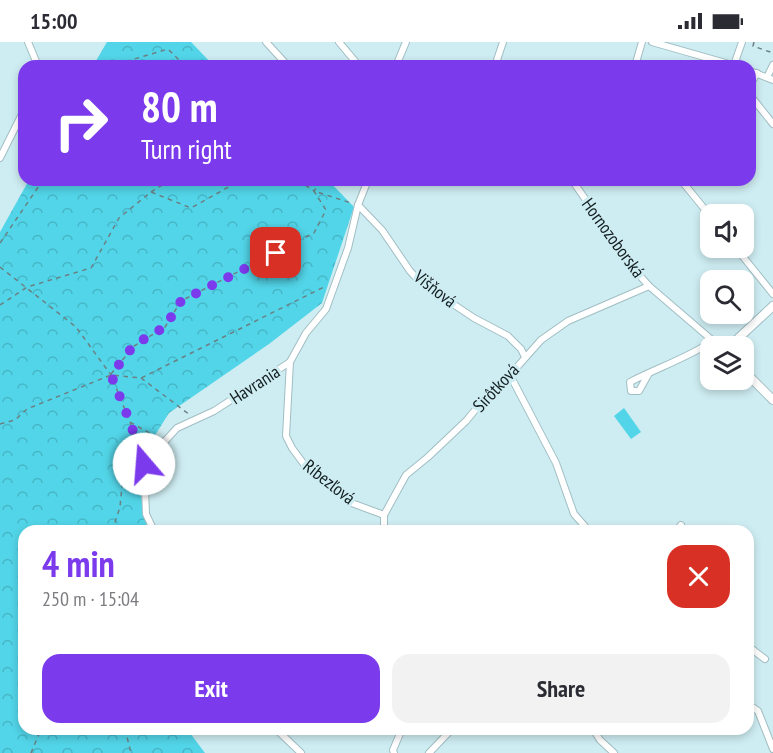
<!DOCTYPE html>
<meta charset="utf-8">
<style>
:root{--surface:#fff;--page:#f2f2f3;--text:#2b2b33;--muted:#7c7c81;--accent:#7c3aed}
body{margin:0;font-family:"PT Sans Narrow",sans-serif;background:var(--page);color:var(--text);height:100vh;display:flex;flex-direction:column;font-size:22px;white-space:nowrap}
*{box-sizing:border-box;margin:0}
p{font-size:20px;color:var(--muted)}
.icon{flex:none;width:33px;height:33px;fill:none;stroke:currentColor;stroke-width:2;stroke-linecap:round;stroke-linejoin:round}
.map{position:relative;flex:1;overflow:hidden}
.side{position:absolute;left:18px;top:483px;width:736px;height:210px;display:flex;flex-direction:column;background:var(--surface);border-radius:18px;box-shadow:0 3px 9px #0003}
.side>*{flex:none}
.banner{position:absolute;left:18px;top:18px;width:738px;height:126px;border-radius:18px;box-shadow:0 3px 9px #0003;background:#7c3aed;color:#fff;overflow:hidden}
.tools{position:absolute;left:700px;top:162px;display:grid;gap:12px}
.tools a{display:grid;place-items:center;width:54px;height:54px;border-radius:12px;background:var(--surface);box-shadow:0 3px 9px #0003;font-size:30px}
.pin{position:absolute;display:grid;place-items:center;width:51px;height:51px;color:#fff;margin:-26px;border-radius:12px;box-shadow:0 3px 9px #0006}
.me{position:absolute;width:66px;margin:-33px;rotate:342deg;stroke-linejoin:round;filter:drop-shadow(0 0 4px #0008)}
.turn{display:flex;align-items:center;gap:21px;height:126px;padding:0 24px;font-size:27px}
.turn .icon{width:78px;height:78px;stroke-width:2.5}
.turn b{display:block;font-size:42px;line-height:51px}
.round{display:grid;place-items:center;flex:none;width:63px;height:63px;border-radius:18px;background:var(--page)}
.head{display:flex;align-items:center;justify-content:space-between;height:102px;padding:0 24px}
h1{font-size:36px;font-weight:700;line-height:45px;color:var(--accent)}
.button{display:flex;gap:12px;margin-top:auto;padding:12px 24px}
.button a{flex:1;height:69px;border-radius:18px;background:var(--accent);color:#fff;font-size:24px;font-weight:700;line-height:69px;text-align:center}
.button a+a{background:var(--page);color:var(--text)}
.status{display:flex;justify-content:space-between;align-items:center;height:42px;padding:0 30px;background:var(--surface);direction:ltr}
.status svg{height:16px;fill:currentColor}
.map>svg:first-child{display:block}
.forest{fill:url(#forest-crowns)}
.garden{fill:#52d5e8}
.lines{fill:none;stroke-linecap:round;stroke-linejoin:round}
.minor-casing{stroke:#a0bec3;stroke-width:8}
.tertiary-casing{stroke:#a0bec3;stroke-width:10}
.path{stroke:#6b8083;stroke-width:1.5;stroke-dasharray:4.5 4.5;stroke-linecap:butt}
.minor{stroke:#fff;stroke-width:6}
.tertiary{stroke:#fff;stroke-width:8}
.route{stroke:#7c3aed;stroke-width:10;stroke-dasharray:0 18}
.labels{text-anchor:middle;stroke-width:6;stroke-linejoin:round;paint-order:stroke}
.street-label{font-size:18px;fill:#121d1f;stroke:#ceedf2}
</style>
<div class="status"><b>15:00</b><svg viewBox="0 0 49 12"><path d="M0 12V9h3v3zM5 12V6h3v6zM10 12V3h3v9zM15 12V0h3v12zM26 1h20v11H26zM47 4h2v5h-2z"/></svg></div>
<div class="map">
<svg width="773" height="711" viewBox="0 0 773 711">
<defs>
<pattern id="forest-crowns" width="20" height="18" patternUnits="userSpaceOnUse" patternTransform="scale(1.5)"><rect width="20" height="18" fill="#52d5e8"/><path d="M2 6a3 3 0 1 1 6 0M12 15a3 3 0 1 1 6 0" fill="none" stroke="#46b6c7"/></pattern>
</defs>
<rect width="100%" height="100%" fill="#ceedf2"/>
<g class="forest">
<path d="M107,0H191L214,24H93Z"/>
<path d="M29,138H328L354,165L322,261L269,302L169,371L135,425L148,489H24V687H187L205,711H0V190Z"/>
</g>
<path class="garden" d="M624,366L641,390L631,397L614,374Z"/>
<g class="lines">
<defs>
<g id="minor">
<path d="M28,0L38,24"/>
<path d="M266,0L288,24"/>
<path d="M339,0L359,24"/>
<path d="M652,0L736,24"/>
<path d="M734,23L742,0"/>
<path d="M396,24L406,0"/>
<path d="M495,24L503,0"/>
<path d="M635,24L642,0"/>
<path d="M750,29L773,38"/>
<path d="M767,35L773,23"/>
<path d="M750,43L757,31"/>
<path d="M750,53L773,82"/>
<path d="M0,116L24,68"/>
<path d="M572,138L633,226L649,244L719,304"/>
<path d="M681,138L711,175"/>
<path d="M358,163L382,188L410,229L420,240L474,276L508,294L521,307L525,315"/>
<path d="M736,206L773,252"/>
<path d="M290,320L286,394L292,406L306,425L349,460L384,473"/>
<path d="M649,331L639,349H631L630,340C657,326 687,316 713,299"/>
<path d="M510,333L556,421L574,472L589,489"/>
<path d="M154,489L146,472L144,422L177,386L214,369L290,320L306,291L326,267L348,206L358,163L368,138"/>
<path d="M384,489V473L406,433L428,415L466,379L486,355L510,333L541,298L568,279L649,244"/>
<path d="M677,489L681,483"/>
<path d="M748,605L753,608L748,614"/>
<path d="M753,608L765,617"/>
<path d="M748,662L758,669L773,707"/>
<path d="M276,687L301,711"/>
<path d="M593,687L600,698L614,711"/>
<path d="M394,711L393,708L402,687"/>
<path d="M429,711L452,687"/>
</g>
<g id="tertiary">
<path d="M730,304L773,264"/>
<path d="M744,329L773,358"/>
</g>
</defs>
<use href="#minor" class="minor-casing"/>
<use href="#tertiary" class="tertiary-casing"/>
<g class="path">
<path d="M754,0L753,4L773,11"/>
<path d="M119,24L121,21L168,7L185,24"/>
<path d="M298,138L314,149L323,138"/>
<path d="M151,150L170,138"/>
<path d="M0,201L43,138"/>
<path d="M0,225L76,285L111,333L130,380L158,396"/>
<path d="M0,263L27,245L91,226L119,176L151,150L191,166L241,138"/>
<path d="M111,332L134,304L165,285L181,259L314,191L326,168L314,149L351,161"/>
<path d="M141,336L190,373"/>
<path d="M130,380L141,415"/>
<path d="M0,382L15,378L27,367L111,333L141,336L326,244"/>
<path d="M112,489L120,465L123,433L136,427"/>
<path d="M125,687L131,711"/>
<path d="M31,711L41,687"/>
</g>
<use href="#minor" class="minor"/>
<use href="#tertiary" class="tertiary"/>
</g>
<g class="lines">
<path class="route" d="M144,422L130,380L111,333L134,303L165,285L181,259L276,211"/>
</g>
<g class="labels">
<g class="street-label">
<text transform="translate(613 196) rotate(54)" y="6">Hornozoborská</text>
<text transform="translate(435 247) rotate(38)" y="6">Višňová</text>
<text transform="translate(255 343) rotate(-33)" y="6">Havrania</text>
<text transform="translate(496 346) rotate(-47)" y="6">Sirôtková</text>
<text transform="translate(329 440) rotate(38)" y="6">Ríbezľová</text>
</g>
</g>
</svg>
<div class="tools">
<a><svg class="icon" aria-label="sound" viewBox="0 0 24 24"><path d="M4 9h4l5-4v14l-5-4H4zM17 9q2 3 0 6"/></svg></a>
<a><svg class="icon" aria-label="search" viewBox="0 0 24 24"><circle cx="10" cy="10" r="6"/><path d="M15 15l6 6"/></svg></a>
<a><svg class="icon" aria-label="layers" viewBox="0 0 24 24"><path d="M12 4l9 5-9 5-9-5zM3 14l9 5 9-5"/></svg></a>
</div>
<div class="pin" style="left:276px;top:211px;background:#d93025"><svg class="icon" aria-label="arrive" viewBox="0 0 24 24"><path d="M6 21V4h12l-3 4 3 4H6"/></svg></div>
<svg class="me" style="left:144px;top:422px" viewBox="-20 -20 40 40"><circle r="19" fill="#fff"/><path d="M0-13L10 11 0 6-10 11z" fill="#7c3aed"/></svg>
<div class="banner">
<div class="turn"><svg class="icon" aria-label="right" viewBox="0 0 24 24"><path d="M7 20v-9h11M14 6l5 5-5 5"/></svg><div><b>80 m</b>Turn right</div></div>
</div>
<section class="side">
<div class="head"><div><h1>4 min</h1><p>250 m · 15:04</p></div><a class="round" style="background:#d93025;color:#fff"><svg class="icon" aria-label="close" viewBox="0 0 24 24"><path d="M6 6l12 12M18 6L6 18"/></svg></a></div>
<div class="button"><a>Exit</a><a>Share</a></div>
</section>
</div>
